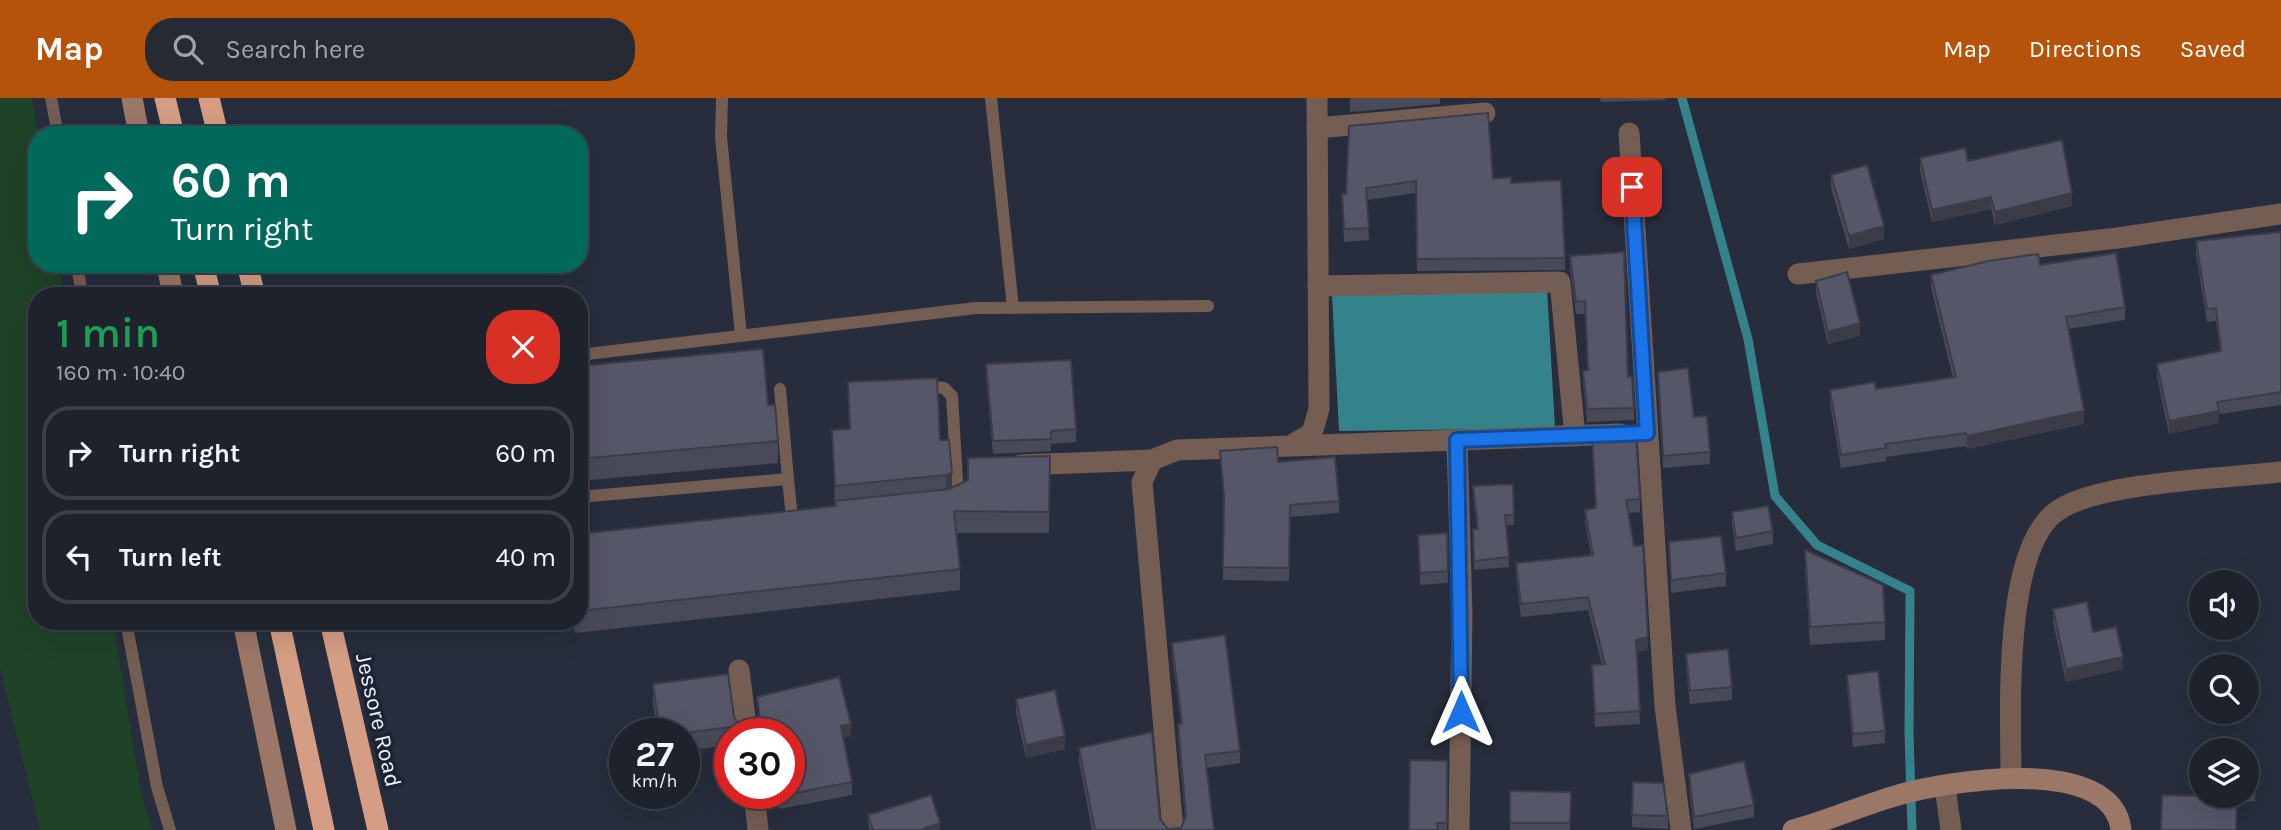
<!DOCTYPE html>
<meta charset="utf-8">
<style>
:root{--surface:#1d222d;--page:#252a35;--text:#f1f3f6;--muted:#a0a4aa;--line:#3b3f49;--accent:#b45309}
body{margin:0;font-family:Karla,sans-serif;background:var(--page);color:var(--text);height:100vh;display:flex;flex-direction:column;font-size:26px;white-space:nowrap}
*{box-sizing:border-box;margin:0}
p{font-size:23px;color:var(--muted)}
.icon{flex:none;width:38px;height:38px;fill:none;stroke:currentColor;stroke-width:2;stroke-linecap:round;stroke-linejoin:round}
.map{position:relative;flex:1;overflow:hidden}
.drawer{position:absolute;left:28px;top:189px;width:560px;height:343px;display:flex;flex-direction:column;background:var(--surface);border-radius:28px;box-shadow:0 7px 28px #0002,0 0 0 2px var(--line)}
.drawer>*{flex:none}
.guide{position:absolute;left:28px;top:28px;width:560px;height:147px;border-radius:28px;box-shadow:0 7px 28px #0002,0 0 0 2px var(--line);background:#00695c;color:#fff;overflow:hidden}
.controls{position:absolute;left:2189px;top:472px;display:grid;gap:14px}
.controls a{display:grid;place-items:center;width:70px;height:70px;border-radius:50%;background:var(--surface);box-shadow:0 7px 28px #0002,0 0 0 2px var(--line);font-size:35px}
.speed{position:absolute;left:609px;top:620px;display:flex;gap:14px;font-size:35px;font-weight:700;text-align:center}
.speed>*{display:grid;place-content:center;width:91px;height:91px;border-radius:50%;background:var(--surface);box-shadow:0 7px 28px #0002,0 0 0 2px var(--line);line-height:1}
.speed small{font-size:18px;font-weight:400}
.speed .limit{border:10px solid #d22;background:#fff;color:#111}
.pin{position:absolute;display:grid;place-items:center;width:60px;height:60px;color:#fff;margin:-30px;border-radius:14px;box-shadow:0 4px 10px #0006}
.me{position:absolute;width:77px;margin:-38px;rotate:0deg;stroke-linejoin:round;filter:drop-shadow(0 0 5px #0008)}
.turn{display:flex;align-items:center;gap:24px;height:147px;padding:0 28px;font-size:32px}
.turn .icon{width:91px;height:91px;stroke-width:2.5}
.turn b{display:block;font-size:49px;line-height:60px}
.round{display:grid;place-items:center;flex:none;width:74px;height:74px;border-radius:28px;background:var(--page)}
.summary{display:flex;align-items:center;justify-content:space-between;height:119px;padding:0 28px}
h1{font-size:42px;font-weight:600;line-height:52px;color:#1e9e55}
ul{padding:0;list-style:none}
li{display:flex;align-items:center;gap:21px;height:94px;margin:0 14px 10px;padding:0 14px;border:4px solid var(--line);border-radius:28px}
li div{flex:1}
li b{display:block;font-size:26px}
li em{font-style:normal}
header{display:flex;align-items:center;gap:42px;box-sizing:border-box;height:98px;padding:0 35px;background:var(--accent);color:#fff}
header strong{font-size:33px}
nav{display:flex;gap:38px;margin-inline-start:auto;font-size:24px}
.search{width:490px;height:63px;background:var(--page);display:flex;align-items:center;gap:18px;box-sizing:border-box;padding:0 24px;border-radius:28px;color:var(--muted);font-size:26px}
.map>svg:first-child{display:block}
.green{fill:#1f4327}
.water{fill:#35838a}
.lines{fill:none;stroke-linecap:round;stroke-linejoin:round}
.stream{stroke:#35838a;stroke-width:9}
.lane{stroke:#745d53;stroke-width:12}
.street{stroke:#745d53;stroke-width:21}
.secondary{stroke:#9b7767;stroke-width:21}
.highway{stroke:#d59d84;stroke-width:21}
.wall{fill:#494a59}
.shaded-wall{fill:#3c3c49}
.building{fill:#555668;stroke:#3c3c49;stroke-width:2}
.route-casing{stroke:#114b97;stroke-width:18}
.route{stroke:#1a73e8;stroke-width:12}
.labels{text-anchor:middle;stroke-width:7;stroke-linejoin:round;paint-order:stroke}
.street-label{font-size:23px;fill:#f0f4fe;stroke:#1d2332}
</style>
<header>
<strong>Map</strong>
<div class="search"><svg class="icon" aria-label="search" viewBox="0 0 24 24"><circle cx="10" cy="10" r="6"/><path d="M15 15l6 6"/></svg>Search here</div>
<nav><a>Map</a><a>Directions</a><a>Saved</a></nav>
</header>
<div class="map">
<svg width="2281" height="732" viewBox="0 0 2281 732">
<rect width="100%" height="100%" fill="#272d3c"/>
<path class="green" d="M0,0H32L38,37L37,166H60L64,198H37V523H113L141,693L152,732H40L0,570Z"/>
<path class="water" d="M1547,190L1555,330L1339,333L1332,197Z"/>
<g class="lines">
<path class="stream" d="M1682,0L1748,241L1775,398L1817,447L1910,493L1909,635L1912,732"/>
<g class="lane">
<path d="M51,0L58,37"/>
<path d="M722,0L721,39L741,237"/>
<path d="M991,0L1013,210"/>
<path d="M77,166L82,198"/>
<path d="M579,257L976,210L1208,208"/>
<path d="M922,288L944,290L952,298L958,399"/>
<path d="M788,381L792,419"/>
<path d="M579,399L788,381L780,291"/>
<path d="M126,523L157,689L170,732"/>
</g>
<g class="street">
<path d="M1317,30L1485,15"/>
<path d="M1629,35L1665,608L1681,732"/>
<path d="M1798,176L2118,140L2281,116"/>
<path d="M1318,188L1560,184L1575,338"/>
<path d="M1457,342L1462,515L1459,732"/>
<path d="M1293,348L1621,336"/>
<path d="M1021,367L1152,362"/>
<path d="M739,572L747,635"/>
<path d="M2011,679C2011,617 2002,452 2057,413C2098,384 2227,380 2281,374"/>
<path d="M1945,689L1951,732"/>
<path d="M754,695L758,732"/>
<path d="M1173,732L1142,384L1152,362L1177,352L1290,348L1312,335L1319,311L1317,0"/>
</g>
<g class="secondary">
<path d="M132,0L139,37"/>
<path d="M167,166L173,198"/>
<path d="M243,523L286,732"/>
<path d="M1793,732C1828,723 1860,708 1895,698C1944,683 2113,655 2121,732"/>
</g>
<g class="highway">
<path d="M165,0L174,37"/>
<path d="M209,0L218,37"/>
<path d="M203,166L211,198"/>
<path d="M247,166L255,198"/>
<path d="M279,523L324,732"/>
<path d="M330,523L378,732"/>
</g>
</g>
<g class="wall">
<path d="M1350,0H1440V6L1350,14Z"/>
<path d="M1600,0H1665V2L1601,4Z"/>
<path d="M1349,28L1493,81L1511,85L1565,160V172L1417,173L1416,95L1367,102L1369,142L1344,144L1342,96H1346Z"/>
<path d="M1920,60L1968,63L2072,108L1995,127L1991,111L1932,124L1920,73Z"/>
<path d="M1831,77L1884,141L1849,151L1831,90Z"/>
<path d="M2281,134V307L2219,316V325L2169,336L2157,279V266L2220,253L2216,223L2207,224L2196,156V143Z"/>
<path d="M1570,158L1628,279L1634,310V322L1587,324L1583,285V273H1587L1585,216H1576L1570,171Z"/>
<path d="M2040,167L2125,209V222L2068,231L2084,326L1967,351L1966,348L1886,359V363L1841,370L1830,305V292L1876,291L1953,280L1931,190V177Z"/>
<path d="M1816,183L1860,238L1828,246L1816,195Z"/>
<path d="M986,266L1076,331V344L1051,346V353L993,356L986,279Z"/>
<path d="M579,268L768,307L778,343V365L579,383Z"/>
<path d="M1658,274L1694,319L1710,354V366L1663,370Z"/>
<path d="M848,284L940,342L952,390L1050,358L1049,435H956L960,471V492L575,535L574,523H579V436L835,408L832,332L849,331Z"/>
<path d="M1592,337L1640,401V414L1628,415L1648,552L1637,554L1640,626L1595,629L1592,567H1602L1588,512L1521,519L1516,478V465L1591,457L1585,424V412L1596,410Z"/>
<path d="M1220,353L1278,364L1339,403V415L1290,419L1289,483L1223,482L1224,408Z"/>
<path d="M1513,386L1514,427H1506L1509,469L1474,472L1473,431H1477L1473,398V388Z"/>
<path d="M1732,414L1773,433V446L1736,453L1732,427Z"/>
<path d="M1447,435L1448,485L1420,487L1418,437Z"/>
<path d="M1669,444L1726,475V488L1671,495Z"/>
<path d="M1805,452L1885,524V542L1810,547L1805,470Z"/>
<path d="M2053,511L2093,534L2123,571L2066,584L2053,524Z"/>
<path d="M1172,545L1240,653V665L1207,670L1214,732H1092L1079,663V650L1160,721L1168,731L1181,730L1185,720L1178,639V626H1181L1172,558Z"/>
<path d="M1686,556L1732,589V602L1690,606L1686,569Z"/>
<path d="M1847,577L1885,633V645L1853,649L1847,589Z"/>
<path d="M653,586L734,619L740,628V635H730V647L684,653V635H657L653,604Z"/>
<path d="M757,599L851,638L843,640L852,684V697L779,711L776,695H789V635H757V631L759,625Z"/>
<path d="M1016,601L1065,651L1026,660L1016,614Z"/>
<path d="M1447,663V732H1409Z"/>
<path d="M2247,672H2254L2255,703L2237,704L2216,699L2247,698Z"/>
<path d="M1689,676L1754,707V719L1694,731L1689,689Z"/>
<path d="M1510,693L1571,694L1570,732H1510Z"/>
<path d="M868,717L940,732H870L868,727Z"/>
<path d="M1632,717L1668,718V731L1632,729Z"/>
</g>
<g class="shaded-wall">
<path d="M2072,95V108L1995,127V114Z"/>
<path d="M1991,99V111L1932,124V112Z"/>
<path d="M1884,128V141L1849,151V138Z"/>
<path d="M1860,225V238L1828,246V234Z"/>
<path d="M2084,313V326L1967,351V338Z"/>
<path d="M2219,313V325L2169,336V323Z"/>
<path d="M952,375V393L946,395V377Z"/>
<path d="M1648,539V552L1636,555V542Z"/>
<path d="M2123,559V571L2066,584V571Z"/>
<path d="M851,626V638L841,641V628Z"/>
<path d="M1065,638V651L1026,660V647Z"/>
<path d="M940,725V732H921Z"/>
</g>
<g class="building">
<path d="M1488,15L1493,81L1511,79V85L1561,82L1565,160L1417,161L1416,83L1366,90L1369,130L1344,131L1342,96H1346L1349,28Z"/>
<path d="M2062,42L2072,95L1995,114L1991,99L1932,112L1920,60L1965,50L1968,63Z"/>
<path d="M1867,67L1884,128L1849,138L1831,77Z"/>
<path d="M2281,134V294L2217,304L2219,313L2169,323L2157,266L2221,253L2216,210L2207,211L2196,143Z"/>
<path d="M1624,154L1628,279L1632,278L1634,310L1587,311L1583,273L1588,272L1585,203L1576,204L1570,158Z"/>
<path d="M2116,155L2125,209L2066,219L2084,313L1967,338L1966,335L1885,346L1886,350L1841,357L1830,292L1875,284L1876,291L1956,279L1931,177L1988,163L2038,156L2040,167Z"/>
<path d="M1847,174L1860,225L1828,234L1816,183Z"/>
<path d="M763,251L768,307H775L778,343L579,361V268Z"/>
<path d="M1071,262L1076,331L1051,333V341L993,343L986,266Z"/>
<path d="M1688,270L1694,319L1707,318L1710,354L1663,358L1658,274Z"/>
<path d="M937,280L940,342H949L952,375L946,377L835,388L832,332L850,331L848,284Z"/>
<path d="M1636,336L1640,401L1626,402L1634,448L1643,447L1648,539L1636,542L1640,613L1595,616L1592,567L1605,566L1588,499L1521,506L1516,465L1593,457L1585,412L1596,410L1592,337Z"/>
<path d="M1277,349L1278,364L1335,359L1339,403L1290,407L1289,470L1223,469L1224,398L1220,353Z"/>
<path d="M1050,358L1049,414L954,413L960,471L579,513V436L836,408L835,403L949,391L968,382V360Z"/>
<path d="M1513,386L1514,417H1505L1509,459L1474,463L1473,431H1478L1473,388Z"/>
<path d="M1768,408L1773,433L1736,440L1732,414Z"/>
<path d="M1447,435L1448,473L1420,475L1418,437Z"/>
<path d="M1721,438L1726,475L1671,482L1669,444Z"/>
<path d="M1805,452L1883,487L1885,524L1810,529Z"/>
<path d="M2087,504L2093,534L2116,529L2123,559L2066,571L2053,511Z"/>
<path d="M1225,537L1240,653L1205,657L1214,732H1095L1079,650L1152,634L1160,721L1168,731L1181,730L1186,718L1178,626H1182L1172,545Z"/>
<path d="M1728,551L1732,589L1690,593L1686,556Z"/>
<path d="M1878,573L1885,633L1853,636L1847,577Z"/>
<path d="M728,576L734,619L740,628L683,635H660L653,586Z"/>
<path d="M839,579L851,626L841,628L852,684L779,698L778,695H789V635H767L766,629L757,631L760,621L757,599Z"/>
<path d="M1055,592L1065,638L1026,647L1016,601Z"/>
<path d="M1410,662L1447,663V725H1437L1438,732H1409Z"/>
<path d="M1744,663L1754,707L1694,719L1689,676Z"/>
<path d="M2247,672H2254L2255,697H2247Z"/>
<path d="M1633,684L1663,685L1668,718L1632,717Z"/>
<path d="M1510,693L1571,694L1570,725H1510Z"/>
<path d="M931,697L940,725L921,732H873L868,717Z"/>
<path d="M2162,697L2237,699L2236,732H2161Z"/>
</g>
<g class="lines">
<defs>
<path id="route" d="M1461,614L1457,342L1647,335L1632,89"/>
</defs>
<use href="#route" class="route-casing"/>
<use href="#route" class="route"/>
</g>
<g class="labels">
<g class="street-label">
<text transform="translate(379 622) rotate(77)" y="8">Jessore Road</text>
</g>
</g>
</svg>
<div class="controls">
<a><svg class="icon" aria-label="sound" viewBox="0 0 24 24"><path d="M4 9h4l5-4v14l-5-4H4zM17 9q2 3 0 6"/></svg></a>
<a><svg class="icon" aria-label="search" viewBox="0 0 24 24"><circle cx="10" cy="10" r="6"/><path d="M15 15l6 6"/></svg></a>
<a><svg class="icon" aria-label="layers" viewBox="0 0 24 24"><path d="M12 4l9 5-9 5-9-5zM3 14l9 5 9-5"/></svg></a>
</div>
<div class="speed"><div>27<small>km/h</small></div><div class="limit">30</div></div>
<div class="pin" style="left:1632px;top:89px;background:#d93025"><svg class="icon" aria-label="arrive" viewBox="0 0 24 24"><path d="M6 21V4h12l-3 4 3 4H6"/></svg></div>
<svg class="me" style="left:1461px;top:614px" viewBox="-20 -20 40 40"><path d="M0-17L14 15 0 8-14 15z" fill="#1a73e8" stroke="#fff" stroke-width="4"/></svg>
<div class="guide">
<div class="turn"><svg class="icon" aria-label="right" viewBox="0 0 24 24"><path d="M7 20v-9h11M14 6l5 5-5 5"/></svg><div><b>60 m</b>Turn right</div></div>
</div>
<section class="drawer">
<div class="summary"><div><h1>1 min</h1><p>160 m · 10:40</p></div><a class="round" style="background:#d93025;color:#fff"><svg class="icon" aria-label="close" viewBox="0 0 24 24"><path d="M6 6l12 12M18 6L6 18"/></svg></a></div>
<ul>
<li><svg class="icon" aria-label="right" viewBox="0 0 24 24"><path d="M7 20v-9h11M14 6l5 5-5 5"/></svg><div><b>Turn right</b></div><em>60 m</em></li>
<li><svg class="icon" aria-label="left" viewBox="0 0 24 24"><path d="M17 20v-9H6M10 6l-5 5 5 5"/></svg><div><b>Turn left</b></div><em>40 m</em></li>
</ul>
</section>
</div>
